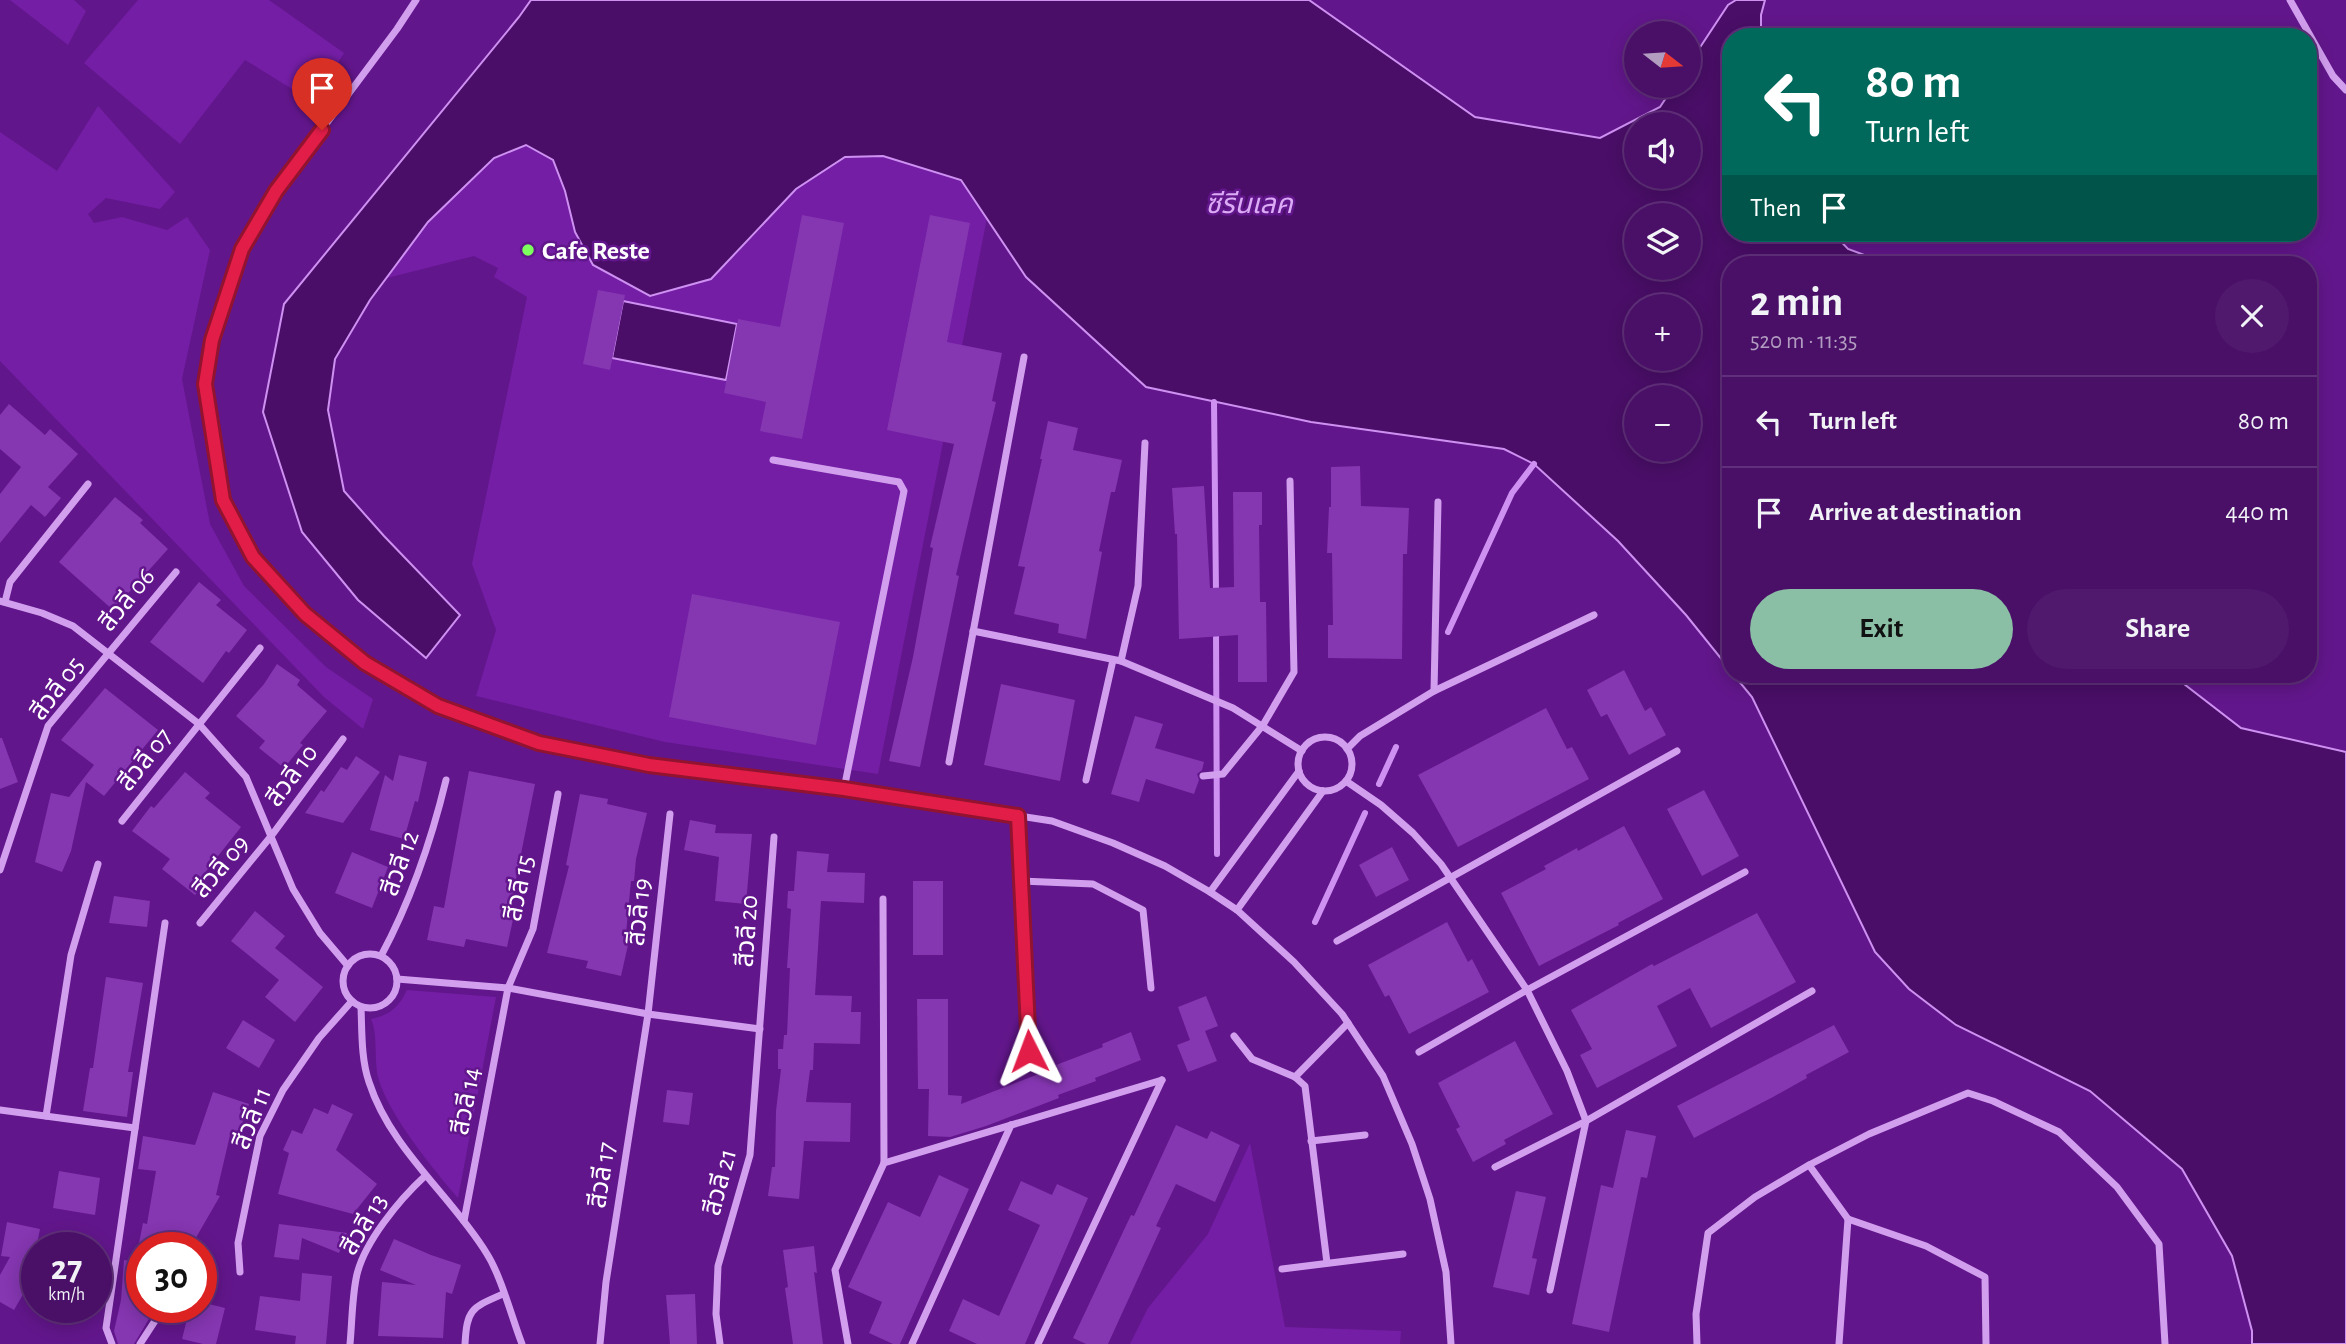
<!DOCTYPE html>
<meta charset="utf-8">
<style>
:root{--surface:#4a1068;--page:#51196e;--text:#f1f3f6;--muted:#b29dc0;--line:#61307c;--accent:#8abfa5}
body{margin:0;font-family:"Alegreya Sans","Noto Sans Thai",sans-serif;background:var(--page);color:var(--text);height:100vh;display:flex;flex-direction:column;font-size:26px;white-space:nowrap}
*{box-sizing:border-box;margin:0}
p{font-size:23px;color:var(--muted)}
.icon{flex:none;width:38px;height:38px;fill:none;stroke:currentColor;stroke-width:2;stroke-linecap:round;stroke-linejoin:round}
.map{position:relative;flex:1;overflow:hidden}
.side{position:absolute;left:1722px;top:256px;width:595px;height:427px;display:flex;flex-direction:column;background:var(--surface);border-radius:28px;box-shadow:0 4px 18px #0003,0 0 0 2px var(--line)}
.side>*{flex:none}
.hud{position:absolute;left:1722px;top:28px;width:595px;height:214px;border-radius:28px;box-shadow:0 4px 18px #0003,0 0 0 2px var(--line);background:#00695c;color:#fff;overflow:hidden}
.needle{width:46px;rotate:107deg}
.tools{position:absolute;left:1624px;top:21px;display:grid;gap:14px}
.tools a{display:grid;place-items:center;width:77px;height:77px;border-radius:50%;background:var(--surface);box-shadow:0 4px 18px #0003,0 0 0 2px var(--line);font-size:35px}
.speed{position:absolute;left:21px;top:1232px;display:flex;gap:14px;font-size:35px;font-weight:700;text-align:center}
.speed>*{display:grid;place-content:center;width:91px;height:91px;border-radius:50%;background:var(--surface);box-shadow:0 4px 18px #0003,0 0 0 2px var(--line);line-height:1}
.speed small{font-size:18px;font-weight:400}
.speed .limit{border:10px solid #d22;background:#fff;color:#111}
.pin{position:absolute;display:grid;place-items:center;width:60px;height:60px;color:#fff;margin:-72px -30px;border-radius:50% 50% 50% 0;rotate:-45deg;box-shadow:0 0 7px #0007}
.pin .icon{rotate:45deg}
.me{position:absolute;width:77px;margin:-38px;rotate:357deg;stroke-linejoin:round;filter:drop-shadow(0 0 5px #0008)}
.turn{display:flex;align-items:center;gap:24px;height:147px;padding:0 28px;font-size:32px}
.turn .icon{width:91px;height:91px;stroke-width:2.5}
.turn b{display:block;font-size:49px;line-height:60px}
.then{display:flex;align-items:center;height:66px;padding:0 28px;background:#0003;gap:14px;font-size:26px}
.round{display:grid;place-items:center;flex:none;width:74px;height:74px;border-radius:37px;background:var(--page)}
.headline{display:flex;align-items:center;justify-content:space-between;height:119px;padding:0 28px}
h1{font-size:42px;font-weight:600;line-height:52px}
.action{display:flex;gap:14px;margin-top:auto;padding:14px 28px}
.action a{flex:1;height:80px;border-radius:42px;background:var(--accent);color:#111;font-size:28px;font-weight:600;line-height:80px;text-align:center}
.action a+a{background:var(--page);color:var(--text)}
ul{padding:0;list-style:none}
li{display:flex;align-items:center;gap:21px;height:91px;padding:0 28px;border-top:2px solid var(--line)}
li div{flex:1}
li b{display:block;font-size:26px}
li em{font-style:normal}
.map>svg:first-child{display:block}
.green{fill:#741ea5}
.water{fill:#4a0e68;stroke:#ce91f2;stroke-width:2;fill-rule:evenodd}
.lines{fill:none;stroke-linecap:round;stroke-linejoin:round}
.stream{stroke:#ce91f2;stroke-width:6}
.building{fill:#8536b1}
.street{stroke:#d29fef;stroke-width:7}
.route-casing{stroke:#92132f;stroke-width:18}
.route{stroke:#e11d48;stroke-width:12}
.poi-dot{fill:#7dff5d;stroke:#62168b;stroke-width:2.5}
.labels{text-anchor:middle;stroke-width:5;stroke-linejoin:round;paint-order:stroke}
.poi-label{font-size:26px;font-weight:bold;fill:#fff;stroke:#62168b;text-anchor:start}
.street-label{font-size:26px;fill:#fff;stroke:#62168b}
.water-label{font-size:28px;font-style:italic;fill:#dbabf6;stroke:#62168b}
</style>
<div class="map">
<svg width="2346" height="1344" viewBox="0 0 2346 1344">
<rect width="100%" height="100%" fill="#62168b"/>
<g class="green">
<path d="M10,0H74L86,11L68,45Z"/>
<path d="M138,0H269L344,53L313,102L245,60L180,144L84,63Z"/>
<path d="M98,106L175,192L160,209L106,198L88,214L94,223L122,217L167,230L187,217L210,250L182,379L210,524L244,586L326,667L373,699L363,729L324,697L0,361V132L57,171Z"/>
<path d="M526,145L553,160L565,191L711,279L796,189L845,157L883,156L962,180L987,218L878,774L665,742L476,696L496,630L472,564L527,297L494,277L498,268L474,256L387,278L428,222L494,158Z"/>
<path d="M407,990L496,997L458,1198C433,1169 388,1114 378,1077C374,1059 378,1034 371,1019C390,1015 399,1007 407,990Z"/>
<path d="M1250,1143L1285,1327L1401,1331L1400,1344H1130L1148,1308L1208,1234Z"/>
</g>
<g class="water">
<path d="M531,0H1309L1475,117L1600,138L1660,107L1674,86H1689V64L1728,5L1736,0H1765L1761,15V37H1731V233H1833L1848,249L1889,264H1731V671L1686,615L1618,541L1534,464L1504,449L1311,422L1146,387L1026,277L961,180L883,156L845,157L796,189L711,279L650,296L593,265L575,232L565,191L553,160L526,145L494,158L428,222L370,300L335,359L328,410L344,491L384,536L460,615L426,658L358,600L302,532L263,412L284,304L519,17ZM1636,124H1689V177H1636ZM1636,215H1689V268H1636ZM1636,306H1689V359H1636ZM1636,397H1689V450H1636Z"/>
<path d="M623,301L737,324L726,380L612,358Z"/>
<path d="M1733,674H2171L2241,728L2346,752V1344H2252V1331L2232,1256L2182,1169L2090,1091L1956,1025L1909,989L1875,952L1752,697Z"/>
</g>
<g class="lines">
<g class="stream">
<path d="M1214,402L1216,593"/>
<path d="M1216,629L1217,854"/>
<path d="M1448,632L1512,493L1534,464"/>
<path d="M1379,784L1396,747"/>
<path d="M1315,922L1365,813"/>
</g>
</g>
<g class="building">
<path d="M802,215L844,223L802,439L760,431L766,402L724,393L738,319L780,327Z"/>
<path d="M930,215L970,223L947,342L1002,353L992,401L996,402L956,575L959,576L920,767L889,761L913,657L933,548L930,547L954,444L887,430Z"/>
<path d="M598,290L625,295L610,370L583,364Z"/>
<path d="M9,404L45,435L50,429L78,454L48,487L61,498L45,517L31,505L0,543V494L21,467L0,449V415Z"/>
<path d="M1048,421L1078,428L1073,450L1122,460L1115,492H1111L1099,551L1102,552L1086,639L1058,633L1059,624L1014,614L1025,567L1018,566L1042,459H1040Z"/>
<path d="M1360,466L1361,506L1409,508L1407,554H1403L1402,659L1328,658V625H1333L1332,553H1327L1329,507H1331V467Z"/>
<path d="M1204,486L1210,588L1234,587L1233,492H1262V525H1259L1260,602H1266L1267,682H1238V635L1179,639L1177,534H1175L1172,488Z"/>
<path d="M115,497L143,520L140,523L168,549L113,610L59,562Z"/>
<path d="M199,582L221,600L216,605L247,630L229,653L226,651L203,683L150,642Z"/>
<path d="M692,594L840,622L816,745L669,717Z"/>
<path d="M277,664L300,680L297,685L327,711L300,743L303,745L284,768L259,748L265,741L236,716L264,684Z"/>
<path d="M1624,670L1645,711L1651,707L1666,735L1629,755L1607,714L1601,717L1587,690Z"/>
<path d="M1001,684L1075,700L1060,781L984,765Z"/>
<path d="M105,688L158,730L104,796L86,782L71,851L62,872L35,862L51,793L69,797L94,765L61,740Z"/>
<path d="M1546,708L1567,749L1572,747L1589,779L1458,847L1418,775Z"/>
<path d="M1135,716L1163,724L1155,748L1204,762L1202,770L1197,774L1199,780L1194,794L1146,779L1139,802L1111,794Z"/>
<path d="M0,738H2L18,782L0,789Z"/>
<path d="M399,755L427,762L418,802L415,801L404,839L370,830L385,775L393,781Z"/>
<path d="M356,756L380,772L343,823L305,813L321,790L324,792L341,767L347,770Z"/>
<path d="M469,771L535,784L509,914L514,915L507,947L466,939L464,947L427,940L434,906L444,908Z"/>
<path d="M185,772L210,793L205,798L241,827L203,875L208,879L195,895L162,869L170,859L132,831L151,806L154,808Z"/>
<path d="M1704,790L1739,856L1702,876L1667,809Z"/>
<path d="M580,794L608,799L607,804L647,813L636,859L634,881H631L625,944L628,945L621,976L586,968L588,961L547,953L569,866L566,865Z"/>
<path d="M690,820L716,825L715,833L752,834L746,904L715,901L719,857L684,850Z"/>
<path d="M1624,826L1663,899L1618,923L1619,925L1539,966L1501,893L1546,869L1544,866L1577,848L1578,851Z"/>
<path d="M1392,847L1409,880L1376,897L1359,865Z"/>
<path d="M797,851L829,854L827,872L865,873L864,903L821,901L815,995L852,996L851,1012H861L860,1044L814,1043L813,1070H810L806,1102L851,1103L850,1142L804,1141L799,1199L768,1196L772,1167H775L776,1111L781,1069H778V1049H783L784,1035H787L790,968H787L791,909L787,908L788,891H794Z"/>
<path d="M352,852L388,867L372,908L335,893Z"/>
<rect x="913" y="881" width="30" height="74"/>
<path d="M114,896L150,901L147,927L109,923Z"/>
<path d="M255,911L285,936L275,948L323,987L295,1022L265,997L279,980L231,941Z"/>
<path d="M1757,913L1796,982L1711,1028L1690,988L1657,1006L1677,1046L1597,1088L1580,1055L1592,1049L1571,1010L1652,964L1654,966Z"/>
<path d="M1447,922L1468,962L1472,959L1489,992L1409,1034L1389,995L1385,997L1368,965Z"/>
<path d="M106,977L143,983L128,1072H133L127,1117L83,1111L90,1068H93Z"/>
<path d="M1206,996L1218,1026L1205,1031L1217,1061L1188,1072L1177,1045L1190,1040L1178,1007Z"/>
<path d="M917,999H948V1095L962,1096L961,1104L1057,1067L1056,1065L1103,1047L1102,1044L1131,1032L1141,1060L1095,1078L1096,1081L1058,1095L1059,1098L986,1126L950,1137L928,1136L929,1089H918Z"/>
<path d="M243,1020L275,1040L259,1068L226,1048Z"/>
<path d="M1834,1025L1849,1052L1806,1075L1807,1078L1773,1097L1694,1138L1677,1106Z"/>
<path d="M1515,1041L1553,1114L1504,1140L1506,1144L1473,1162L1456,1129L1460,1127L1438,1083Z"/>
<path d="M667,1090L693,1093L689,1125L663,1122Z"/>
<path d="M213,1092L249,1104L239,1133L231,1131L216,1195L220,1196L190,1248H138L143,1223L147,1224L156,1171L138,1169L143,1136L195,1145Z"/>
<path d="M332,1104L353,1114L336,1150L377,1184L353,1214L278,1194L289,1153L283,1150L292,1130L302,1134L314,1108L328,1114Z"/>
<path d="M1176,1125L1207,1139L1211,1131L1240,1145L1215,1202L1176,1184L1156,1226L1161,1228L1108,1344H1086L1073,1338L1131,1215L1134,1216Z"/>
<path d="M1626,1130L1656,1136L1647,1178L1641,1177L1609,1332L1572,1324L1601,1185L1613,1188Z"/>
<path d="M59,1171L100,1178L95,1215L53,1208Z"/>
<path d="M939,1175L969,1189L900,1344H893L869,1333L882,1302L848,1287L888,1202L920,1217Z"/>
<path d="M1021,1181L1052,1195L1057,1184L1088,1198L1025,1344H977L949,1331L963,1299L999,1316L1040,1225L1008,1210Z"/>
<path d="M1516,1191L1546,1197L1532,1258L1537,1259L1529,1295L1493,1287Z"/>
<path d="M7,1222L40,1229L29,1284L14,1310L0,1302V1275L10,1257L1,1256Z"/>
<path d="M279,1224L303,1227L347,1233L339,1253L302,1238L299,1260L274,1257Z"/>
<path d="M394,1239L431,1255L461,1265L452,1294L446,1292L443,1338L378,1336L382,1282L416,1285L380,1270Z"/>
<path d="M814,1246L817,1273L814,1272L823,1344H793L785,1288L788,1287L783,1250Z"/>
<path d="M124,1260L142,1263V1307H156L134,1344H118L114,1331L121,1300Z"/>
<path d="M302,1273L332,1276L326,1344H295L296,1336L255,1330L260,1296L300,1301Z"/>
<path d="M695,1294L697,1344H670L666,1295Z"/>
<path d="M201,1302L225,1308L216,1344H203L182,1339L190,1307H201Z"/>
</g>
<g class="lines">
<g class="street">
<path d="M416,0L397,29L276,191L242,249L212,340L205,384L223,500L253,557L305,614L365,663L438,706L539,743L649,765L844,789L1052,821L1113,843L1165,866L1210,892L1237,910L1294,962L1342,1014L1383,1076L1412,1144L1430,1199L1446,1272L1451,1344"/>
<path d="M2290,0L2333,76L2346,90"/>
<path d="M773,460L899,482L904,491L844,789"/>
<path d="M0,601L42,613L73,626L199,724L246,777L293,889L320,933L348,966"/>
<path d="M5,602L10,582L88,484"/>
<path d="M973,631L1121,661L1233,708L1302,751"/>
<path d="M1121,661L1138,586L1145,443"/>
<path d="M1434,691L1438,502"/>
<circle cx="1325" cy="764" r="27"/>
<path d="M1347,749L1360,736L1434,691L1594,615"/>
<path d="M949,762L1024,357"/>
<path d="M1203,776L1223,774L1263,725L1294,672L1290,481"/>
<path d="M1086,780L1113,660"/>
<path d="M1346,781L1381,805L1413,833L1441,864L1527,990L1567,1071L1586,1121L1550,1290"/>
<path d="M1018,816L1029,1051"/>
<path d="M122,821L260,648"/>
<path d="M0,870L48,726L176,572"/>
<path d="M1021,881L1093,884L1143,910L1151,988"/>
<path d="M1210,892L1299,771"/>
<path d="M1237,910L1323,791"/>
<path d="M200,923L272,835L343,739"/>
<path d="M1337,941L1677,751"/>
<circle cx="370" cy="981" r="27"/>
<path d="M381,956C411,900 431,842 446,780"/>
<path d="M397,979L508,988L648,1014L760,1029"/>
<path d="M361,1007C362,1031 361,1059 369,1082C391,1150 451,1195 487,1254C501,1276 512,1318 522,1344"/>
<path d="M1234,1036L1252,1059L1295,1077L1305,1086L1327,1263"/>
<path d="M1419,1052L1527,990L1745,872"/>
<path d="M1295,1077L1348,1023"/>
<path d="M0,1110L135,1128"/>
<path d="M46,1116L71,955L98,864"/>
<path d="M1311,1141L1365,1135"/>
<path d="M884,1163L1162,1080"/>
<path d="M1495,1167L1586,1121L1812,991"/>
<path d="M1848,1219L1926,1246L1985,1277L1986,1344"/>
<path d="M464,1221L508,988L533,929L558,794"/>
<path d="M1282,1269L1403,1254"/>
<path d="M240,1272L238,1243L260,1136L283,1090L319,1038L352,1001"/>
<path d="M112,1344L106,1328L165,923"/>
<path d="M140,1344L164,1307"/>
<path d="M350,1344C352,1323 352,1300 356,1279C362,1244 400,1199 425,1176"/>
<path d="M465,1344C467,1309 471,1308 503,1294"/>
<path d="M600,1344L606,1282L648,1014L670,814"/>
<path d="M720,1344L716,1314L718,1266L750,1155L774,837"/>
<path d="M848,1344L835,1270L884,1163L883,899"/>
<path d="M912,1344L1011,1125"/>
<path d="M1038,1344L1162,1080"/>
<path d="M1697,1344L1696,1314L1708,1233L1755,1197L1809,1165"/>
<path d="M1839,1344L1848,1219L1809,1165L1869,1134L1968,1093L1993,1101L2059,1132L2117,1187L2159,1244L2165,1344"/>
</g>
</g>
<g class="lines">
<defs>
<path id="route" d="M322,130L276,191L242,249L212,340L205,384L223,500L253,557L305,614L365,663L438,706L539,743L649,765L844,789L1018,816L1029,1051"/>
</defs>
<use href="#route" class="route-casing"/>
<use href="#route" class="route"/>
</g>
<circle class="poi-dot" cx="528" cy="250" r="7"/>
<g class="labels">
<g class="poi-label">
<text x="542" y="259">Cafe Reste</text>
</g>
<g class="street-label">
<text transform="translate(126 599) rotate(-51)" y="9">สีวลี 06</text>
<text transform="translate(56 688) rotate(-53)" y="9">สีวลี 05</text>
<text transform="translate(144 759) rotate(-52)" y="9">สีวลี 07</text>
<text transform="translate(291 775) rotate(-54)" y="9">สีวลี 10</text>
<text transform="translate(399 863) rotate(-70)" y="9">สีวลี 12</text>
<text transform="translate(220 866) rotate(-50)" y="9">สีวลี 09</text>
<text transform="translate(518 888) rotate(-78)" y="9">สีวลี 15</text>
<text transform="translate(638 912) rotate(-84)" y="9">สีวลี 19</text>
<text transform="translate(746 931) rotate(-86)" y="9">สีวลี 20</text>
<text transform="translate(465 1101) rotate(-79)" y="9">สีวลี 14</text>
<text transform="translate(251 1118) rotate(-68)" y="9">สีวลี 11</text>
<text transform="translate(601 1175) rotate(-81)" y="9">สีวลี 17</text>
<text transform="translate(719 1182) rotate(-75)" y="9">สีวลี 21</text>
<text transform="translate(363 1224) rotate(-59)" y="9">สีวลี 13</text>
</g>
<g class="water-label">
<text x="1249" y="213">ซีรีนเลค</text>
</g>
</g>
</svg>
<div class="tools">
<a><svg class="needle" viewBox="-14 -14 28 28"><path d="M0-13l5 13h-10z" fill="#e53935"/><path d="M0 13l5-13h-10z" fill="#b29dc0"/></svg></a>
<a><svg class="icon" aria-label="sound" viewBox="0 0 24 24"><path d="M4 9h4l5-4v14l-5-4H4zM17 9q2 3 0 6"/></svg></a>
<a><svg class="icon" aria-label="layers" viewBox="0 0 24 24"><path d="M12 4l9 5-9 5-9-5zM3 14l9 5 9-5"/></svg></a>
<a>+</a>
<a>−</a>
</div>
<div class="speed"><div>27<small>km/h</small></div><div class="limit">30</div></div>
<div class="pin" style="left:322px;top:130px;background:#d93025"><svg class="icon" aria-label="arrive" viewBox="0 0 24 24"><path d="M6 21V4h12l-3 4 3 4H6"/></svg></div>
<svg class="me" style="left:1029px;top:1051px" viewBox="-20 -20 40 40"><path d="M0-17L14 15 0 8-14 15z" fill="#e11d48" stroke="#fff" stroke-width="4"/></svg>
<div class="hud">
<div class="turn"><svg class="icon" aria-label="left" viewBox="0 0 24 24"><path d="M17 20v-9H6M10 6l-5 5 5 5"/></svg><div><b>80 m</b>Turn left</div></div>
<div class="then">Then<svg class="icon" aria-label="arrive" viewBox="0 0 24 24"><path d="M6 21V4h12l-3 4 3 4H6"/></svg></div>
</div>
<section class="side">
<div class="headline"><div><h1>2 min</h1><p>520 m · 11:35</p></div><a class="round"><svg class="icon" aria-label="close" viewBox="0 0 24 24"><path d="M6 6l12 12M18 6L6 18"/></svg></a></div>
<ul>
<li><svg class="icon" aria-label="left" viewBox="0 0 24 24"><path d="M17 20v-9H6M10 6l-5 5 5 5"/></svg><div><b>Turn left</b></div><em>80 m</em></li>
<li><svg class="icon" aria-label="arrive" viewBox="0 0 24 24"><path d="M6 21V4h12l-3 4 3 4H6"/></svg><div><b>Arrive at destination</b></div><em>440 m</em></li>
</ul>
<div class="action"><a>Exit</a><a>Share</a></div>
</section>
</div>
